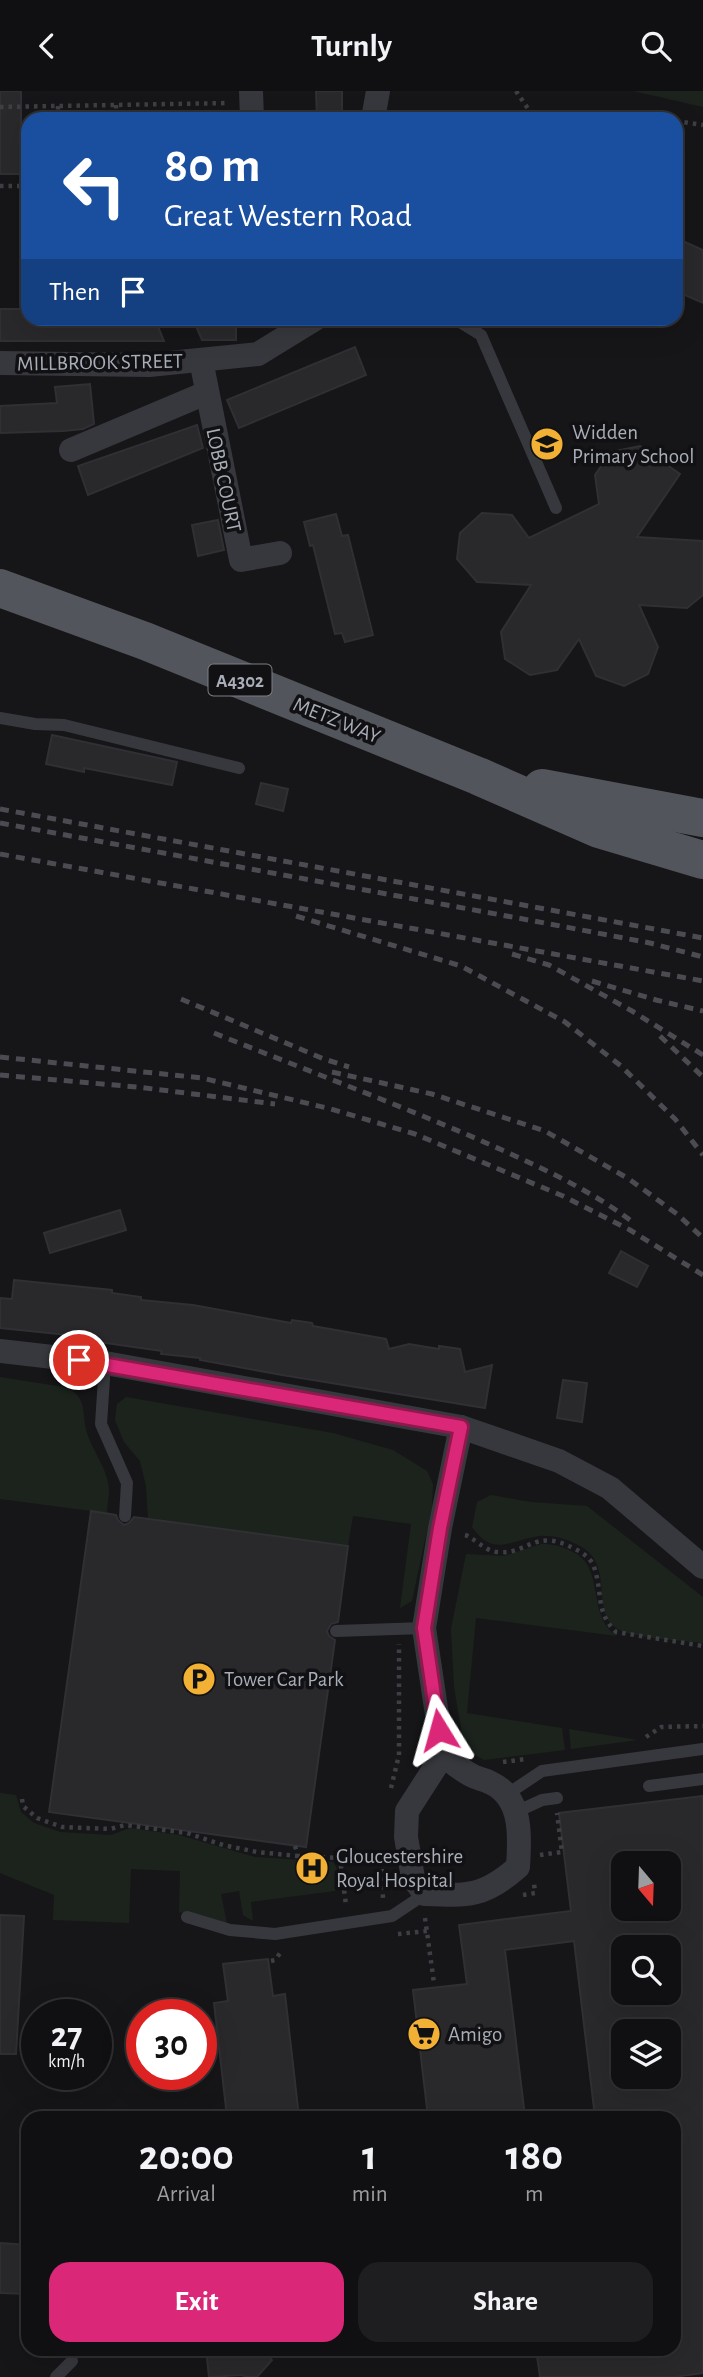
<!DOCTYPE html>
<style>
:root{--surface:#101012;--page:#1e1e20;--text:#f1f3f6;--muted:#9c9d9f;--line:#303032;--accent:#db2777}
body{margin:0;font-family:"Alegreya Sans",sans-serif;background:var(--page);color:var(--text);height:100vh;display:flex;flex-direction:column;font-size:26px;white-space:nowrap}
*{box-sizing:border-box;margin:0}
p{font-size:23px;color:var(--muted)}
.icon{flex:none;width:38px;height:38px;fill:none;stroke:currentColor;stroke-width:2;stroke-linecap:round;stroke-linejoin:round}
.map{position:relative;flex:1;overflow:hidden}
.sheet{position:absolute;left:21px;top:2020px;width:660px;height:245px;display:flex;flex-direction:column;background:var(--surface);border-radius:21px;box-shadow:0 7px 28px #0002,0 0 0 2px var(--line)}
.sheet>*{flex:none}
.hud{position:absolute;left:21px;top:21px;width:662px;height:214px;border-radius:21px;box-shadow:0 7px 28px #0002,0 0 0 2px var(--line);background:#1a4fa0;color:#fff;overflow:hidden}
.needle{width:46px;rotate:161deg}
.tools{position:absolute;left:611px;top:1760px;display:grid;gap:14px}
.tools a{display:grid;place-items:center;width:70px;height:70px;border-radius:14px;background:var(--surface);box-shadow:0 7px 28px #0002,0 0 0 2px var(--line);font-size:35px}
.speed{position:absolute;left:21px;top:1908px;display:flex;gap:14px;font-size:35px;font-weight:700;text-align:center}
.speed>*{display:grid;place-content:center;width:91px;height:91px;border-radius:50%;background:var(--surface);box-shadow:0 7px 28px #0002,0 0 0 2px var(--line);line-height:1}
.speed small{font-size:18px;font-weight:400}
.speed .limit{border:10px solid #d22;background:#fff;color:#111}
.pin{position:absolute;display:grid;place-items:center;width:60px;height:60px;color:#fff;margin:-30px;border:4px solid #fff;border-radius:50%;box-shadow:0 2px 7px #0007}
.me{position:absolute;width:77px;margin:-38px;rotate:352deg;stroke-linejoin:round;filter:drop-shadow(0 0 5px #0008)}
.turn{display:flex;align-items:center;gap:24px;height:147px;padding:0 28px;font-size:32px}
.turn .icon{width:91px;height:91px;stroke-width:2.5}
.turn b{display:block;font-size:49px;line-height:60px}
.then{display:flex;align-items:center;height:66px;padding:0 28px;background:#0003;gap:14px;font-size:26px}
.eta{display:flex;justify-content:space-evenly;align-items:center;height:119px;text-align:center}
.eta b{font-size:42px;font-weight:700;line-height:49px}
.cta{display:flex;gap:14px;margin-top:auto;padding:14px 28px}
.cta a{flex:1;height:80px;border-radius:21px;background:var(--accent);color:#fff;font-size:28px;font-weight:700;line-height:80px;text-align:center}
.cta a+a{background:var(--page);color:var(--text)}
header{display:flex;justify-content:space-between;align-items:center;height:91px;padding:0 28px;background:var(--surface);font-size:32px;font-weight:700}
.map>svg:first-child{display:block}
.green{fill:#1c231d}
.building{fill:#29292c;stroke:#303034;stroke-width:2;fill-rule:evenodd}
.lines{fill:none;stroke-linecap:round;stroke-linejoin:round}
.path{stroke:#3d3f44;stroke-width:4.5;stroke-dasharray:3.5 5;stroke-linecap:butt}
.lane{stroke:#37383d;stroke-width:12}
.street{stroke:#37383d;stroke-width:24}
.primary{stroke:#53555c;stroke-width:38}
.rail{stroke:#4a4c52;stroke-width:5;stroke-dasharray:9 7;stroke-linecap:butt}
.route-casing{stroke:#8e194d;stroke-width:18}
.route{stroke:#db2777;stroke-width:12}
.labels{text-anchor:middle;stroke-width:7;stroke-linejoin:round;paint-order:stroke}
.shield{fill:#111113;stroke:#7b7e86;stroke-width:2}
.shield-label{font-size:19px;font-weight:bold;fill:#a8adb8}
.street-label{font-size:21px;fill:#a8adb8;stroke:#111113}
.poi-label{font-size:21px;fill:#a8adb8;stroke:#111113;text-anchor:start}
</style>
<header><svg class="icon" aria-label="back" viewBox="0 0 24 24"><path d="M15 5l-7 7 7 7"/></svg>Turnly<svg class="icon" aria-label="search" viewBox="0 0 24 24"><circle cx="10" cy="10" r="6"/><path d="M15 15l6 6"/></svg></header>
<div class="map">
<svg width="703" height="2286" viewBox="0 0 703 2286">
<rect width="100%" height="100%" fill="#161618"/>
<g class="green">
<path d="M633,0H703V16Z"/>
<path d="M0,1286L64,1296C89,1305 81,1323 87,1342C93,1361 109,1380 109,1400C109,1407 107,1415 107,1422L0,1408Z"/>
<path d="M126,1306L333,1342L393,1359L427,1380L433,1393L432,1416L412,1510L400,1517L411,1433L353,1425L348,1455L148,1428L146,1395L140,1370L124,1351L115,1329L117,1313Z"/>
<path d="M491,1404L531,1411L587,1415L703,1506V1552C682,1549 635,1548 618,1538C589,1522 616,1474 580,1455C567,1448 554,1444 539,1445C510,1449 494,1467 472,1436L477,1411Z"/>
<path d="M541,1453C554,1453 561,1455 573,1461C606,1477 586,1525 617,1545L476,1527L467,1622L562,1637L565,1659L484,1669L473,1663L464,1655L454,1596L451,1538L466,1463L504,1465Z"/>
<path d="M569,1638L638,1649L571,1658Z"/>
<path d="M0,1702L16,1704L21,1721L34,1732L60,1741L111,1744L130,1737L179,1744L255,1766L333,1771C340,1780 340,1791 335,1800L251,1811L253,1830L243,1824L239,1800L221,1803L227,1833L179,1821L180,1780L131,1778L129,1832L53,1829L54,1804L0,1782Z"/>
</g>
<g class="building">
<rect x="0" y="0" width="21" height="83"/>
<path d="M316,0H342V28H317Z"/>
<path d="M676,147L703,159V212L676,200Z"/>
<path d="M0,218H28V228H155L164,250H0Z"/>
<path d="M193,228H236V249H202Z"/>
<path d="M355,256L366,284L239,337L227,309Z"/>
<path d="M90,293L94,333L83,338L63,340L0,342V315L57,312L55,296Z"/>
<path d="M197,334L203,357L88,404L78,375Z"/>
<path d="M640,355L680,383L637,446L703,450V504L687,517L639,514L658,556L648,583L624,595L596,585L579,548L557,579L530,584L505,568L501,541L531,494L477,491L457,468L460,442L482,422L512,424L529,447L599,413L595,384L611,361Z"/>
<path d="M336,423L342,445L348,444L373,544L345,551L342,542L335,543L313,454L310,455L304,431Z"/>
<path d="M218,429L224,459L198,465L192,434Z"/>
<path d="M52,644L177,671L172,694L84,677V681L46,673Z"/>
<path d="M261,692L288,698L283,720L256,713Z"/>
<path d="M120,1119L126,1139L50,1162L44,1142Z"/>
<path d="M621,1160L648,1175L637,1196L609,1182Z"/>
<path d="M14,1189L112,1199V1202L141,1206V1209L193,1214L291,1232L292,1229L312,1232L313,1235L386,1248L389,1258L409,1253L439,1258V1255L460,1258L465,1281L492,1274L485,1317L282,1284L200,1269V1267L161,1263L162,1260L77,1248L78,1245L0,1237V1207L12,1208Z"/>
<path d="M563,1289L587,1292L582,1331L557,1327Z"/>
<path d="M91,1420L116,1424L118,1429L124,1434L129,1432L134,1426L348,1455L338,1531L331,1533L327,1540L329,1545L335,1549L306,1756L49,1721Z"/>
<path d="M703,1705V2282L674,2286H540L536,2258H674V2026H595L574,1850L505,1859L525,2026H428L413,1899L467,1893L459,1834L571,1820L559,1722ZM623,1773H668V1818H623ZM623,1857H668V1902H623ZM623,1941H668V1986H623Z"/>
<path d="M0,1824L24,1825L16,1963H0Z"/>
<path d="M268,1868L273,1905L285,1903L299,2026H227L214,1912L228,1910L223,1873Z"/>
<path d="M0,2152L28,2154V2203L0,2202Z"/>
<path d="M206,2258H260L272,2269L257,2286H246L242,2284L209,2286Z"/>
</g>
<g class="lines">
<g class="path">
<path d="M516,0L535,28"/>
<path d="M116,14V28"/>
<path d="M58,15V28"/>
<path d="M0,16L229,12"/>
<path d="M676,30L703,34"/>
<path d="M0,95H28"/>
<path d="M465,1444C473,1446 485,1460 497,1461C529,1464 534,1436 575,1458C583,1462 591,1467 594,1476C603,1501 595,1521 616,1541L703,1555"/>
<path d="M646,1646L661,1636L703,1635"/>
<path d="M503,1671L526,1668"/>
<path d="M391,1697L399,1664V1553"/>
<path d="M22,1708L23,1715L37,1727L62,1736L110,1738L125,1734L187,1742L223,1754L257,1761L298,1765"/>
<path d="M295,1755L298,1765L340,1767L346,1814L348,1813"/>
<path d="M381,1761L383,1808"/>
<path d="M540,1764L562,1761L557,1722"/>
<path d="M523,1804L535,1802L534,1792"/>
<path d="M425,1827L434,1892"/>
<path d="M398,1843L427,1840"/>
<path d="M271,1870L275,1869L281,1861"/>
</g>
<g class="lane">
<path d="M455,228L481,244L556,417"/>
<path d="M0,627L35,633L64,634L239,677"/>
<path d="M105,1272L101,1333L127,1392L125,1425"/>
<path d="M336,1540L424,1537"/>
<path d="M649,1695L703,1688"/>
<path d="M506,1704L542,1680L703,1658"/>
<path d="M516,1721L542,1709L557,1707"/>
<path d="M187,1826L230,1839L275,1843L392,1825L425,1803"/>
<path d="M56,2286L72,2270"/>
</g>
<g class="street">
<path d="M251,0L252,28"/>
<path d="M373,28L378,0"/>
<path d="M201,269L241,469L280,462"/>
<path d="M0,272L149,274L258,263L315,228"/>
<path d="M71,359L206,302"/>
<path d="M0,1260L105,1272L461,1336L559,1370L610,1397L703,1476"/>
<path d="M443,1664C453,1672 463,1681 475,1686C480,1688 486,1689 491,1692C523,1707 520,1747 518,1776C484,1806 468,1805 425,1803L413,1787L406,1746L407,1720Z"/>
<path d="M443,1664L424,1537L440,1437L461,1336"/>
</g>
<g class="primary">
<path d="M0,497L145,550L478,685L599,738L703,769"/>
<path d="M542,697L703,727"/>
</g>
<g class="rail">
<path d="M0,718L703,847"/>
<path d="M0,732L534,830L650,852L703,866"/>
<path d="M0,763L703,890"/>
<path d="M296,825L461,875L565,931L621,975L675,1028L703,1064"/>
<path d="M512,863L549,874L632,920L703,964"/>
<path d="M592,890L656,909L703,920"/>
<path d="M181,908L324,968L349,976"/>
<path d="M214,942C301,977 389,1010 475,1047C529,1071 587,1096 634,1132"/>
<path d="M660,945L703,986"/>
<path d="M0,966L202,987L331,1018L415,1043L563,1105L630,1139L703,1184"/>
<path d="M332,981L432,1003L545,1040L629,1088L677,1123L703,1147"/>
<path d="M0,984L137,996L275,1013"/>
</g>
</g>
<g class="lines">
<defs>
<path id="route" d="M79,1269L461,1336L440,1437L424,1537L439,1639"/>
</defs>
<use href="#route" class="route-casing"/>
<use href="#route" class="route"/>
</g>
<defs>
<symbol id="school-disc" viewBox="-11 -11 22 22"><circle r="9.5" fill="#f2b134" stroke="#111113"/><path d="M0-5L7-2L0 1L-7-2ZM-4 1L0 2.5L4 1V4Q0 6-4 4Z" fill="#111"/></symbol>
<symbol id="parking-disc" viewBox="-11 -11 22 22"><circle r="9.5" fill="#f2b134" stroke="#111113"/><path d="M-3.5-5.5H1a3.5 3.5 0 0 1 0 7H-1V5.5H-3.5ZM-1-3.4V-.6H.8a1.4 1.4 0 0 0 0-2.8Z" fill="#111"/></symbol>
<symbol id="hospital-disc" viewBox="-11 -11 22 22"><circle r="9.5" fill="#f2b134" stroke="#111113"/><path d="M-5-5h3v3.5h4V-5h3V5h-3V1.5h-4V5h-3Z" fill="#111"/></symbol>
<symbol id="supermarket-disc" viewBox="-11 -11 22 22"><circle r="9.5" fill="#f2b134" stroke="#111113"/><path d="M-6-5.5h2.5l.6 2H6L4.5 2H-2.5L-4.4-4H-6ZM-1.5 3.2a1.3 1.3 0 1 0 .1 0ZM3 3.2a1.3 1.3 0 1 0 .1 0Z" fill="#111"/></symbol>
</defs>
<g fill-rule="evenodd">
<use href="#school-disc" x="528" y="334" width="38" height="38"/>
<use href="#parking-disc" x="180" y="1569" width="38" height="38"/>
<use href="#hospital-disc" x="293" y="1758" width="38" height="38"/>
<use href="#supermarket-disc" x="405" y="1924" width="38" height="38"/>
</g>
<g class="labels">
<rect class="shield" x="208.5" y="573.5" width="63" height="31" rx="5"/>
<g class="shield-label">
<text x="240" y="596">A4302</text>
</g>
<g class="street-label">
<text transform="translate(100 271) rotate(-1)" y="7">MILLBROOK STREET</text>
<text transform="translate(224 389) rotate(78)" y="7">LOBB COURT</text>
<text transform="translate(337 629) rotate(22)" y="7">METZ WAY</text>
</g>
<g class="poi-label">
<text x="572" y="348">Widden<tspan x="572" dy="24">Primary School</tspan></text>
<text x="224" y="1595">Tower Car Park</text>
<text x="336" y="1772">Gloucestershire<tspan x="336" dy="24">Royal Hospital</tspan></text>
<text x="448" y="1950">Amigo</text>
</g>
</g>
</svg>
<div class="tools">
<a><svg class="needle" viewBox="-14 -14 28 28"><path d="M0-13l5 13h-10z" fill="#e53935"/><path d="M0 13l5-13h-10z" fill="#9c9d9f"/></svg></a>
<a><svg class="icon" aria-label="search" viewBox="0 0 24 24"><circle cx="10" cy="10" r="6"/><path d="M15 15l6 6"/></svg></a>
<a><svg class="icon" aria-label="layers" viewBox="0 0 24 24"><path d="M12 4l9 5-9 5-9-5zM3 14l9 5 9-5"/></svg></a>
</div>
<div class="speed"><div>27<small>km/h</small></div><div class="limit">30</div></div>
<div class="pin" style="left:79px;top:1269px;background:#d93025"><svg class="icon" aria-label="arrive" viewBox="0 0 24 24"><path d="M6 21V4h12l-3 4 3 4H6"/></svg></div>
<svg class="me" style="left:439px;top:1639px" viewBox="-20 -20 40 40"><path d="M0-17L14 15 0 8-14 15z" fill="#db2777" stroke="#fff" stroke-width="4"/></svg>
<div class="hud">
<div class="turn"><svg class="icon" aria-label="left" viewBox="0 0 24 24"><path d="M17 20v-9H6M10 6l-5 5 5 5"/></svg><div><b>80 m</b>Great Western Road</div></div>
<div class="then">Then<svg class="icon" aria-label="arrive" viewBox="0 0 24 24"><path d="M6 21V4h12l-3 4 3 4H6"/></svg></div>
</div>
<section class="sheet">
<div class="eta">
<div><b>20:00</b><p>Arrival</p></div>
<div><b>1</b><p>min</p></div>
<div><b>180</b><p>m</p></div>
</div>
<div class="cta"><a>Exit</a><a>Share</a></div>
</section>
</div>
